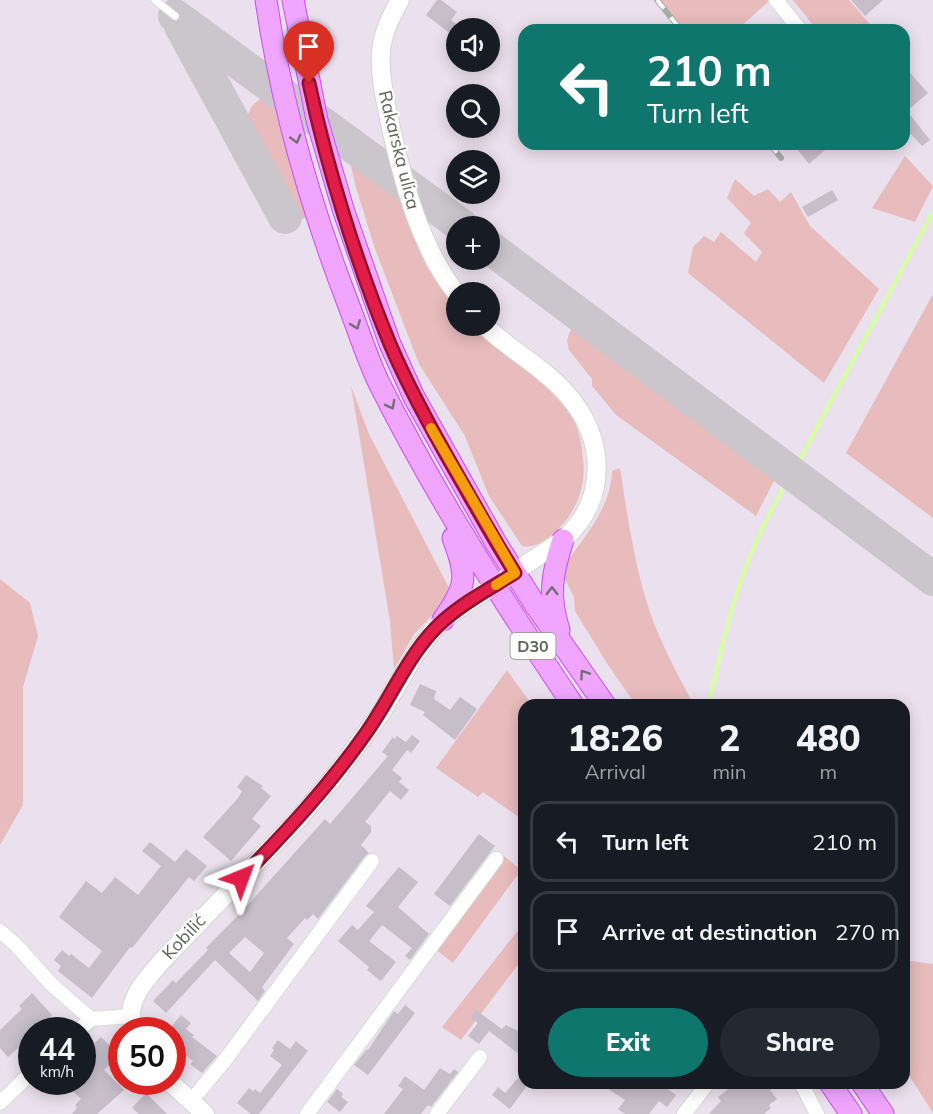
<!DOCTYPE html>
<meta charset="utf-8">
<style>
:root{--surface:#171b24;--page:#242831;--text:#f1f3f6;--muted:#9ea1a6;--line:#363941;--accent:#0f766e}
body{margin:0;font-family:Mulish,sans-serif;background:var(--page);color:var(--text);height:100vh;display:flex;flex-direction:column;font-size:22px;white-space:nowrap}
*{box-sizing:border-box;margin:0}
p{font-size:20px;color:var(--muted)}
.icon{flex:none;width:33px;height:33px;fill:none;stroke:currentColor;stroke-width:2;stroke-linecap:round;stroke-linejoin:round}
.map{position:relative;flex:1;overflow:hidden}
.sheet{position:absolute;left:518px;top:699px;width:392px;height:390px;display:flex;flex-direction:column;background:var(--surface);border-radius:18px;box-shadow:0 3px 15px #0003}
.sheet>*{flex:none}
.hud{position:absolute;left:518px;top:24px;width:392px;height:126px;border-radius:18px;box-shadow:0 3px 15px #0003;background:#0f766e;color:#fff;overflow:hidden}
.controls{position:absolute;left:446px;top:18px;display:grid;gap:12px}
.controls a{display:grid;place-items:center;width:54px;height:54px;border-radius:50%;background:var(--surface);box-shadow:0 3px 15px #0003;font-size:30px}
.speed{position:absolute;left:18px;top:1017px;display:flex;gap:12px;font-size:30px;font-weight:700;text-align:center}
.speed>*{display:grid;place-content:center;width:78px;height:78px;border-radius:50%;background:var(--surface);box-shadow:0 3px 15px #0003;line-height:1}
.speed small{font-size:15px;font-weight:400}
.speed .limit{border:9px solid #d22;background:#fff;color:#111}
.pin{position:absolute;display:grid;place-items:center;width:51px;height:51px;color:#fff;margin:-62px -26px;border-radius:50% 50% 50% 0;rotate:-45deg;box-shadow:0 0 6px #0007}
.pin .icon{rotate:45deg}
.me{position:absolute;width:66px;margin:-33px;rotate:44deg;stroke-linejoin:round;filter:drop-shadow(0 0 4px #0008)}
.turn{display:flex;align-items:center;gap:21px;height:126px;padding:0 30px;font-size:27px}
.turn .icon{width:78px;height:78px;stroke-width:2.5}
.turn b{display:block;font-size:42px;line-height:51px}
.eta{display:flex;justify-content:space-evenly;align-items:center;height:102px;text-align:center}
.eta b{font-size:36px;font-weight:800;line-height:42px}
.cta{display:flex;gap:12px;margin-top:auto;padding:12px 30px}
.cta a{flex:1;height:69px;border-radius:36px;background:var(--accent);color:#fff;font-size:24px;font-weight:800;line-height:69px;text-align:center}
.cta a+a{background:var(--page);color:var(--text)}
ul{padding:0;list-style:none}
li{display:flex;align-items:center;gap:18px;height:81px;margin:0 12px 9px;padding:0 18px;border:3px solid var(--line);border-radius:18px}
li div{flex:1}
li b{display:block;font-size:22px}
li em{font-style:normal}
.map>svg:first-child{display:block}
.green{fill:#e8bbbc}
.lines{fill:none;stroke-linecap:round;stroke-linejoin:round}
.stream{stroke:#d6ffa1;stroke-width:4}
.taxiway{stroke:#cac6cb;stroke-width:34}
.building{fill:#c6bec9;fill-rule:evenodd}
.service-casing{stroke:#d7dcd4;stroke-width:9}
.minor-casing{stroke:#d7dcd4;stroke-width:16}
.secondary-casing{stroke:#d0d6cc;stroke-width:20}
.primary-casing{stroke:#ca4cfc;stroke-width:23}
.service{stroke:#fff;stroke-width:7}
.minor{stroke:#fff;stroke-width:14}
.secondary{stroke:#fff;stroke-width:18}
.primary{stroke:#f0a6ff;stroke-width:21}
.rail-casing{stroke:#a9aba8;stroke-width:6}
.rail{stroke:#fff;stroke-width:4;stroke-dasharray:11;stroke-linecap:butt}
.oneway{stroke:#746e73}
.route-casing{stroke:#92132f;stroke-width:15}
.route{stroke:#e11d48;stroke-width:10}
.slow{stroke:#f59e0b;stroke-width:10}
.labels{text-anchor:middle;stroke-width:4.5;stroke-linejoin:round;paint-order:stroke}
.shield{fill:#fff;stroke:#8e928c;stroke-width:1.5}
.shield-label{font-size:16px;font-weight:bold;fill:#5e645a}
.street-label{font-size:18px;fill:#5e645a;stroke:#fff}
</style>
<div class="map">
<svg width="933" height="1114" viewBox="0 0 933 1114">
<rect width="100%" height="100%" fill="#ebe1ee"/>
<g class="green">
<path d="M660,0H770L737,30H684Z"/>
<path d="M793,0H849L875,30H817Z"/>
<path d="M263,98H272L280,103L309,216L298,221L247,118C250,107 253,103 263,98Z"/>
<path d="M348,152L400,192L413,234L426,266L456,308V326H472C502,355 556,386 575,423C580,434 582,447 583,459C586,480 580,502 567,519C558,531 539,550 522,546L489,496L465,436L419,364L374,246L355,184Z"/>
<path d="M905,156L933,186L915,222L872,208Z"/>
<path d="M735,179L754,196L768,189L780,202L791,192L810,226L879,289L824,383L688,273L693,247L704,236L714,242L721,232L756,262L762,252L744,233L751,223L727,198Z"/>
<path d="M933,294V518L846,453Z"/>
<path d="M573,324L777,475L756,516L616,415L592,386V379L569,350L567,340Z"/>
<path d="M351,386L369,434L449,588V598L414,634L394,669L390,621Z"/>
<path d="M620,468C628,520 636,577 655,626C666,653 680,679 694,705H636L608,665L575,611L574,597L561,571C581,539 611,511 612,471Z"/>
<path d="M0,579L30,603L38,636L23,687V805L0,845Z"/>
<path d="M507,670L532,705H524V812L520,818L483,792L478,797L436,768Z"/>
<path d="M504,856L521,870L453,963L434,948Z"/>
<path d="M523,924V958L461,1040L442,1027Z"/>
<path d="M903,960L933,964V1113L903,1066Z"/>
</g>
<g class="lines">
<g class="stream">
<path d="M798,463L933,212"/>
<path d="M705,705L709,704C721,651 732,597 754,547C763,525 775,505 785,484"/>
</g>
<g class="taxiway">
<path d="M175,16L462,226"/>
<path d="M181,26L285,217"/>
<path d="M489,247L933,579"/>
</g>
</g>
<g class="building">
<path d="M437,0H441L457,12L451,20L456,24V38L426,15Z"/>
<path d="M851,0H883L865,16Z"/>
<path d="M903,65L928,93L907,111L930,140L922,146L911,134L903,141Z"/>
<path d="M793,144H832L809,164Z"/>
<path d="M832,190L838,200L808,217L802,207Z"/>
<path d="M420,684L436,691L434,699L450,710L460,697L477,709L455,740L423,715L425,712L410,705Z"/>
<path d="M412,735L420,741L411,753L407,750L392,770L402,778L399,782L409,790L401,800L390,791L365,822L371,826V832L361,845L369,853L365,856L318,919L313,914L307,920L305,918L287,938L294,944L262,987L265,991L258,1001L215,960L166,1013L153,1001L173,980L176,983L208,950L206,948L245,908L325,819L330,824L388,756L382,752L393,737L395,739L397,736L406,742ZM245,937L264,953L250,972L229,953Z"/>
<path d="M246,775L263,786L261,788L271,796L252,819L261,826L231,861L203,837L238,798L242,791L237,787Z"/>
<path d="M479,834L495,846L450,906L434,894Z"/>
<path d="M150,842L175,862L186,849L207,866L194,881L189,877L132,948L130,947L92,998L58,971L61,966L54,960L62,950L69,956L71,954L89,968L102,951L59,917L86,881L102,893L115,877L138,895L161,866L142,851Z"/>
<path d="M399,867L418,882L398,907L429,934L410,960L405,956L412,948L382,925L369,941L396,962L381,981L367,970L369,967L338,941L352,925L358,930L374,912L366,906Z"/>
<path d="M32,993L52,1015L36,1030H32V1035L8,1057L0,1048V1030L22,1009L19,1006Z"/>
<path d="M405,1005L415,1013L368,1075L354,1065L367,1049L368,1050L394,1011L398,1014Z"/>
<path d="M476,1010L502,1029L506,1025L524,1034V1058L489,1031L479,1044L468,1036L478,1023L471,1018Z"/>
<path d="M181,1015L191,1023L186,1029L194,1035L192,1037L217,1056L202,1073L190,1064L193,1061L172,1045V1026Z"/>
<path d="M101,1037L119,1055L104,1070L124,1090L97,1114H72L77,1108L75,1105L81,1099L63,1082H82V1055Z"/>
<path d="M278,1040L290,1049L296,1041L308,1051L259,1114H251L237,1103L249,1088L253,1091L255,1089L260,1093L282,1065L270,1056L274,1050L272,1048Z"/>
<path d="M440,1068L450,1074L454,1069L458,1072L431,1107L428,1105L421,1114H384L403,1089L398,1086L405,1076L424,1090Z"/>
<path d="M524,1071V1083H529L510,1109L492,1095L498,1087L505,1093Z"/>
<path d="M599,1083H660L676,1095L667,1107L659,1101L649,1114H625L618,1109L625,1100Z"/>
<path d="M736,1083H779L770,1090L777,1099L769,1105L771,1108L764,1114H709L721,1101L718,1097Z"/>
<path d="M337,1089L343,1094L341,1097L348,1102L340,1112L327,1102Z"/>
<path d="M146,1093L167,1114H139L132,1108Z"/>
</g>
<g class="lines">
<defs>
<path id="service" d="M155,0L175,16"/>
<g id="minor">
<path d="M776,0L800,30"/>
<path d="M0,931L17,946L51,984L91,1019L131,1016"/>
<path d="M79,1030L91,1019"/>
<path d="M801,1083L817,1114"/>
<path d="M191,1101L225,1060L372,861"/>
<path d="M0,1103L32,1072"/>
<path d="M307,1114L496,859"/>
<path d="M437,1114L480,1057"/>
<path d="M684,1114L708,1083"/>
</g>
<g id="secondary">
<path d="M400,0C391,16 383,32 381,51C379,77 386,103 391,128C404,185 420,246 456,293"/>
<path d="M136,1030C134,1026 132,1021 131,1016C130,996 149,976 161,962L300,817L334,777L381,713L414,656L434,629L454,612L563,540C609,499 606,438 566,393C543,367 510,350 485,326"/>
<path d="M170,1082L205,1114"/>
</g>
<g id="primary">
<path d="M266,0C281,103 312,210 349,306C359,332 367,358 379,383C435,495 503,601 573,705"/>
<path d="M293,0L317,120L343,209L390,344L414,397L496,543L536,606L605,705"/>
<path d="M443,620C467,586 468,577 453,538"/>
<path d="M559,630C548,596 552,573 563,540"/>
<path d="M830,1083L851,1114"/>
<path d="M862,1083L883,1114"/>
</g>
</defs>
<use href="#service" class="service-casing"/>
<use href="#minor" class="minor-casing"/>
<use href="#secondary" class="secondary-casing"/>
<use href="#primary" class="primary-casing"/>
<use href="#service" class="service"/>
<use href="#minor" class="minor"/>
<use href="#secondary" class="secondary"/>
<use href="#primary" class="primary"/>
<defs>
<g id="rail">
<path d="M657,0L681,30"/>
<path d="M770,144L781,158"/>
</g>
</defs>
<use href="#rail" class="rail-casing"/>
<use href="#rail" class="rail"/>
</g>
<defs><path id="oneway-chevron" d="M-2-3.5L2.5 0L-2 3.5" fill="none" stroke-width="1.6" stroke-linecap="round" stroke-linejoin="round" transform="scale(1.5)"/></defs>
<g class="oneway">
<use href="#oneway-chevron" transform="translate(296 139) rotate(75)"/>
<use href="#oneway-chevron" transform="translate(356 325) rotate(69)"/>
<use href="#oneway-chevron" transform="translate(391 405) rotate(62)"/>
<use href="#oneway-chevron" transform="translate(552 591) rotate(-90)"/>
<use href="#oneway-chevron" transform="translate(584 674) rotate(-124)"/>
</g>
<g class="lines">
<defs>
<path id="route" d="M241,878C286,832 329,786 366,733C392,697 410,650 443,621C464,602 491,588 515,573C494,540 476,507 457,474C433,432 409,389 390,344C357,264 327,168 309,83"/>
</defs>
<use href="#route" class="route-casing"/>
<use href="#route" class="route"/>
<path class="slow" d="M431,428L515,573L496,585"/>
</g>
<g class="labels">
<rect class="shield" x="510.5" y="633" width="45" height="26" rx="4.5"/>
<g class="shield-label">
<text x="533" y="652">D30</text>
</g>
<g class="street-label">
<text transform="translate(399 150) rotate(76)" y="6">Rakarska ulica</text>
<text transform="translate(184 937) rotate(-47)" y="6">Kobilić</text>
</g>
</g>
</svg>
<div class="controls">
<a><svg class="icon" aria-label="sound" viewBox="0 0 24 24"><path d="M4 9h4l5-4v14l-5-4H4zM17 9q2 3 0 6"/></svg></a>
<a><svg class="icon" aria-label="search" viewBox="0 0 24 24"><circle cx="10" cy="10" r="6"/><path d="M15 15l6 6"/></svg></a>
<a><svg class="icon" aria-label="layers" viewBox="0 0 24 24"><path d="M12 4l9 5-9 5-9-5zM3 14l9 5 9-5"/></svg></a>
<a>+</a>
<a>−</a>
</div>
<div class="speed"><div>44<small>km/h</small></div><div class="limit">50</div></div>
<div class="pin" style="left:309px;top:83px;background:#d93025"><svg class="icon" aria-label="arrive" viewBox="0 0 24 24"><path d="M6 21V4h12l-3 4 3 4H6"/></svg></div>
<svg class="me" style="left:241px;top:878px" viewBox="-20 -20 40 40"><path d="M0-17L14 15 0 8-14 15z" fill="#e11d48" stroke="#fff" stroke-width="4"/></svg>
<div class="hud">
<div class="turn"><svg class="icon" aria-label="left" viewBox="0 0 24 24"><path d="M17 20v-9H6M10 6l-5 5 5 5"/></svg><div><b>210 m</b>Turn left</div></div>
</div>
<section class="sheet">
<div class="eta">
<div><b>18:26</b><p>Arrival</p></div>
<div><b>2</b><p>min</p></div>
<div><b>480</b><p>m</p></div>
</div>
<ul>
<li><svg class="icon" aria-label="left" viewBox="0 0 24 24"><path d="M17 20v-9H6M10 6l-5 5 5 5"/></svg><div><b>Turn left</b></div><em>210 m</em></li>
<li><svg class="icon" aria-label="arrive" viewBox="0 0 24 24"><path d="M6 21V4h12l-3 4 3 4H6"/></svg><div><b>Arrive at destination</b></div><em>270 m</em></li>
</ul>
<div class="cta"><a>Exit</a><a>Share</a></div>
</section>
</div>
